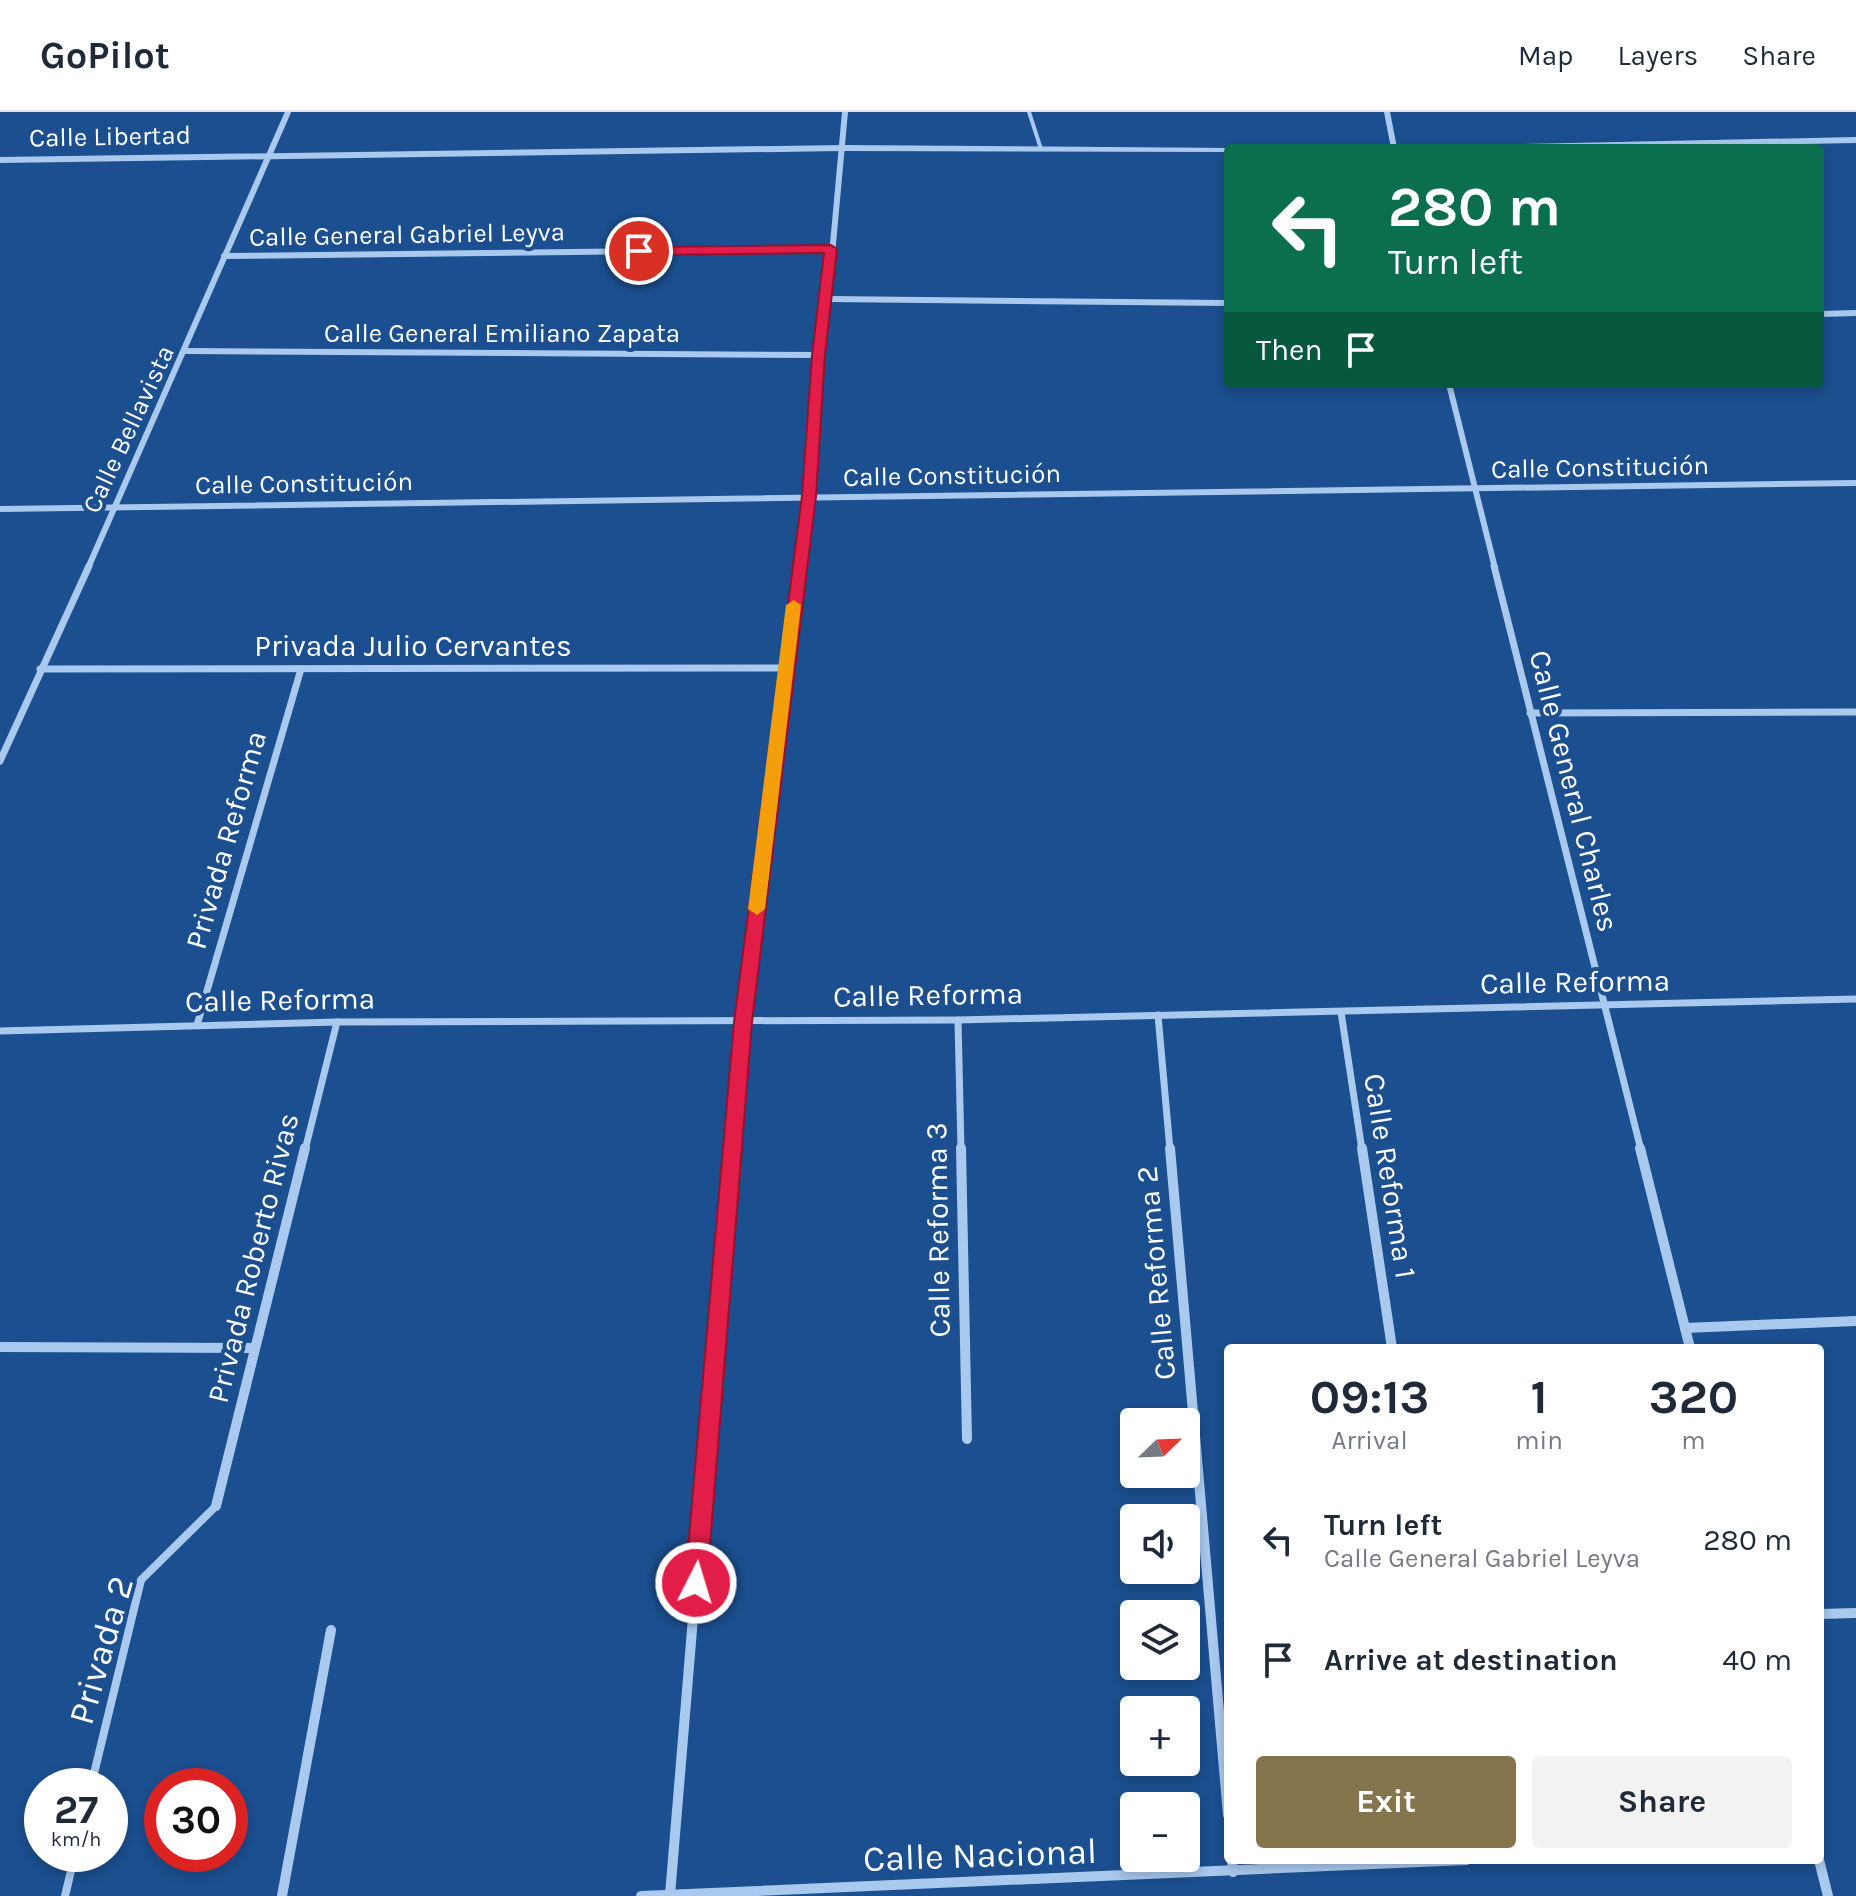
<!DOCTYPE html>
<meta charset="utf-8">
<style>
:root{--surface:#fff;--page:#f2f2f3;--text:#1f2937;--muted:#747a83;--line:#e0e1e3;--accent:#84754c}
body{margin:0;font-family:Karla,sans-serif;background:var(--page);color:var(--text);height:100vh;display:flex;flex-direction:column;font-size:30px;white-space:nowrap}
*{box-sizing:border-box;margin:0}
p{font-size:26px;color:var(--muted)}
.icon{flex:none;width:44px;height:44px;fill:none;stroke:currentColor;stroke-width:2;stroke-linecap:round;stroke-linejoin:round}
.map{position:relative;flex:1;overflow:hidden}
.details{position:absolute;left:1224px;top:1232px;width:600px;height:520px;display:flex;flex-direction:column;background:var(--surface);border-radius:8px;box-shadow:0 4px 12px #0003}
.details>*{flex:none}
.top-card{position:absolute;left:1224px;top:32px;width:600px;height:244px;border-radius:8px;box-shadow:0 4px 12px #0003;background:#0b6e4f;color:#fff;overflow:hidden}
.needle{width:52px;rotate:67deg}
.controls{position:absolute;left:1120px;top:1296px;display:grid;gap:16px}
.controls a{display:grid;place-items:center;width:80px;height:80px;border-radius:8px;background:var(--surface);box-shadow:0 4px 12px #0003;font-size:40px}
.speed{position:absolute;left:24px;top:1656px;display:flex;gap:16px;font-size:40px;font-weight:700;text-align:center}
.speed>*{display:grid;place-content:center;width:104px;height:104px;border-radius:50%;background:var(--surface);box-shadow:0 4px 12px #0003;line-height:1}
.speed small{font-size:20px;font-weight:400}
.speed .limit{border:12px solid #d22;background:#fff;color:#111}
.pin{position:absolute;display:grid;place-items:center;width:68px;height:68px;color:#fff;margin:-34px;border:4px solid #fff;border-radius:50%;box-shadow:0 2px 8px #0007}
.me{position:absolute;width:88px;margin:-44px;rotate:5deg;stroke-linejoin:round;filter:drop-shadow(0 0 6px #0008)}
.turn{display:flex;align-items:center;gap:28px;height:168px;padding:0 32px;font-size:36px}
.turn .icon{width:104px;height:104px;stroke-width:2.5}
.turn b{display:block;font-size:56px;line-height:68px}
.then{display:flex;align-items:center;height:76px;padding:0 32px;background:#0003;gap:16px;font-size:30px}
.eta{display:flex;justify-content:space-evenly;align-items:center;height:136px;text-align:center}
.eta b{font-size:48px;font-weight:700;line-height:56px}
.primary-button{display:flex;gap:16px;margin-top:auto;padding:16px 32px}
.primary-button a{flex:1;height:92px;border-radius:8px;background:var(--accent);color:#fff;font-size:32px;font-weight:700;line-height:92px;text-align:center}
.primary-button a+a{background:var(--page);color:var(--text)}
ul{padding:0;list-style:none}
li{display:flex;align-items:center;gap:24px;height:120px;padding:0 32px}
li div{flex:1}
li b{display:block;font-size:30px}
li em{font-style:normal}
header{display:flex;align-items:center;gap:48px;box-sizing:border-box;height:112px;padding:0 40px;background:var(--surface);border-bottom:2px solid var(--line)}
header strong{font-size:38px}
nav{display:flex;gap:44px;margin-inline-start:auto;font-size:28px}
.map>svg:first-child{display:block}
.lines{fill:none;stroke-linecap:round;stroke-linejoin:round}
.service{stroke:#a9c9ee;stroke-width:4}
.pedestrian{stroke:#a9c9ee;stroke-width:8}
.minor-far2{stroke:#a9c9ee;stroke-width:6}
.minor-far1{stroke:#a9c9ee;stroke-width:7}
.minor{stroke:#a9c9ee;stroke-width:10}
.tertiary{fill:#a9c9ee;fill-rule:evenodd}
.route{fill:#e11d48;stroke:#92132f;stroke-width:2}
.slow{fill:#f59e0b}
.labels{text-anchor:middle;stroke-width:8;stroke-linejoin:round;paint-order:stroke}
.far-street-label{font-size:26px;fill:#fff;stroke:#1b4f8f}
.street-label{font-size:30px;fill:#fff;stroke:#1b4f8f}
.near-street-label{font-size:36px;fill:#fff;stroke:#1b4f8f}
</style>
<header>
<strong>GoPilot</strong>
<nav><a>Map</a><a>Layers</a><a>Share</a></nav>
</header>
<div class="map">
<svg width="1856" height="1784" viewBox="0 0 1856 1784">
<rect width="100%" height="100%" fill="#1b4f8f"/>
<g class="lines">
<path class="service" d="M1029,0L1041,37"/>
<g class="pedestrian">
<path d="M91,1674L141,1468L216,1394"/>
<path d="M65,1784L75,1742"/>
</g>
<g class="minor-far2">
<path d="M1387,0L1394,36"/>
<path d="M224,144L831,137"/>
<path d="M828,187L1228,191"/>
<path d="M1820,202L1856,201"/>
<path d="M186,239L818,243"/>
<path d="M1449,272L1495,456"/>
<path d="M0,397L1856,371"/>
<path d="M88,456L288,0"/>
<path d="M800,456L809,384L818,243L828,187L845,0"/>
</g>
<g class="minor-far1">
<path d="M1494,454L1641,1038"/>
<path d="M40,557L785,556"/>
<path d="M1530,601L1856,600"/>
<path d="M0,649L89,454"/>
<path d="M1341,900L1362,1038"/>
<path d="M1158,903L1170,1038"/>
<path d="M958,908L961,1038"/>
<path d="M197,913L301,557"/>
<path d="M0,919L337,910L958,908L1856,887"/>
<path d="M305,1038L337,910"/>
<path d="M732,1038L743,910L800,454"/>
</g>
<g class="minor">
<path d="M961,1036L967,1327"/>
<path d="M1170,1036L1228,1703"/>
<path d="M1362,1036L1392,1236"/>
<path d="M1640,1036L1690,1236"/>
<path d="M1685,1216L1856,1209"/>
<path d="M0,1235L255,1236"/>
<path d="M216,1394L305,1036"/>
<path d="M1820,1502L1856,1501"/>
<path d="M1232,1748L1233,1760"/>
<path d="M1819,1748L1828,1784"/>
<path d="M670,1783L732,1036"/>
<path d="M282,1784L331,1518"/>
<path d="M641,1784L1466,1748"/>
</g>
<g class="tertiary">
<path d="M1856,25V31L1607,36H1470L1475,33Z"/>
<path d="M842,33L1232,36H1228V40L842,39L0,51V45Z"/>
</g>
</g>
<path class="route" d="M831,133L837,137L825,243L816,384L752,910L707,1471L704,1479L696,1482L688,1479L685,1471L734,910L802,384L812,243L824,141L639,143L633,139L639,135Z"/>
<path class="slow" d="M794,488L801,493L765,797L757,803L748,797L786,493Z"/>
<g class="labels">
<g class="far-street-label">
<text transform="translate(110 24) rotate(-1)" y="9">Calle Libertad</text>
<text transform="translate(407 122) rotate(-1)" y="9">Calle General Gabriel Leyva</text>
<text x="502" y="230">Calle General Emiliano Zapata</text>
<text transform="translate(128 317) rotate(-65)" y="9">Calle Bellavista</text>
<text transform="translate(1600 355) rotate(-1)" y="9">Calle Constitución</text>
<text transform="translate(952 363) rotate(-1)" y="9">Calle Constitución</text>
<text transform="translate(304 371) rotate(-1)" y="9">Calle Constitución</text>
</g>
<g class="street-label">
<text x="413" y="544">Privada Julio Cervantes</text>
<text transform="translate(1574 679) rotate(76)" y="10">Calle General Charles</text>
<text transform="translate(226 728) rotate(-74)" y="10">Privada Reforma</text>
<text transform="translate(1575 870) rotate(-1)" y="10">Calle Reforma</text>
<text transform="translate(928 883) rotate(-1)" y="10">Calle Reforma</text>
<text transform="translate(280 888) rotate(-1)" y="10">Calle Reforma</text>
<text transform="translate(1390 1064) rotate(81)" y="10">Calle Reforma 1</text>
<text transform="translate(938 1118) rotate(-91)" y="10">Calle Reforma 3</text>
<text transform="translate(253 1146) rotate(-76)" y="10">Privada Roberto Rivas</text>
<text transform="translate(1156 1161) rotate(-95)" y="10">Calle Reforma 2</text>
</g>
<g class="near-street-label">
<text transform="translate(100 1538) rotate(-74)" y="13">Privada 2</text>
<text transform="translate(980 1742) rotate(-2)" y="13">Calle Nacional</text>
</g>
</g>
</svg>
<div class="controls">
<a><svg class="needle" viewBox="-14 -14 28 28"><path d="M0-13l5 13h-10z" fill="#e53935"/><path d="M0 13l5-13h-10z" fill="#747a83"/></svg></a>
<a><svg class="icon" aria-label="sound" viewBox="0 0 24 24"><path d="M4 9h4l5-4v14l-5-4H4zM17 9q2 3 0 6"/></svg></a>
<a><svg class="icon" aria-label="layers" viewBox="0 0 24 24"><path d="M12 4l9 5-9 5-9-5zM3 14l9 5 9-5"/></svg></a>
<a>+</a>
<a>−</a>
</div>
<div class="speed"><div>27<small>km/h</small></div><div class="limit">30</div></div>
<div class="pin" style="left:639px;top:139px;background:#d93025"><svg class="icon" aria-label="arrive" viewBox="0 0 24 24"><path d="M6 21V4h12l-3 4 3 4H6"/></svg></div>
<svg class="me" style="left:696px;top:1471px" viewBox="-20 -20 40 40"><circle r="17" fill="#e11d48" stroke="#fff" stroke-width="3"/><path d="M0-11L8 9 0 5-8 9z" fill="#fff"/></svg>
<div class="top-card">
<div class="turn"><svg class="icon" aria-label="left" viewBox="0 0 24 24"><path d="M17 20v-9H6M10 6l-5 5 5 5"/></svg><div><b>280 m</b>Turn left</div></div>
<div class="then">Then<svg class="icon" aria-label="arrive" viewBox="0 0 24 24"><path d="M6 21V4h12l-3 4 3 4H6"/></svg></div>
</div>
<section class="details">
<div class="eta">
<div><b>09:13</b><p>Arrival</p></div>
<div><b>1</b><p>min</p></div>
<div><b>320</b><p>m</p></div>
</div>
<ul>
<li><svg class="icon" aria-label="left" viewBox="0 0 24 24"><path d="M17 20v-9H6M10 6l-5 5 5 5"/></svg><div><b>Turn left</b><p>Calle General Gabriel Leyva</p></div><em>280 m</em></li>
<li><svg class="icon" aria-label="arrive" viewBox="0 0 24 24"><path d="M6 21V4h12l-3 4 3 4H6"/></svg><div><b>Arrive at destination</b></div><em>40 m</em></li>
</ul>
<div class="primary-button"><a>Exit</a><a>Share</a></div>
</section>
</div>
